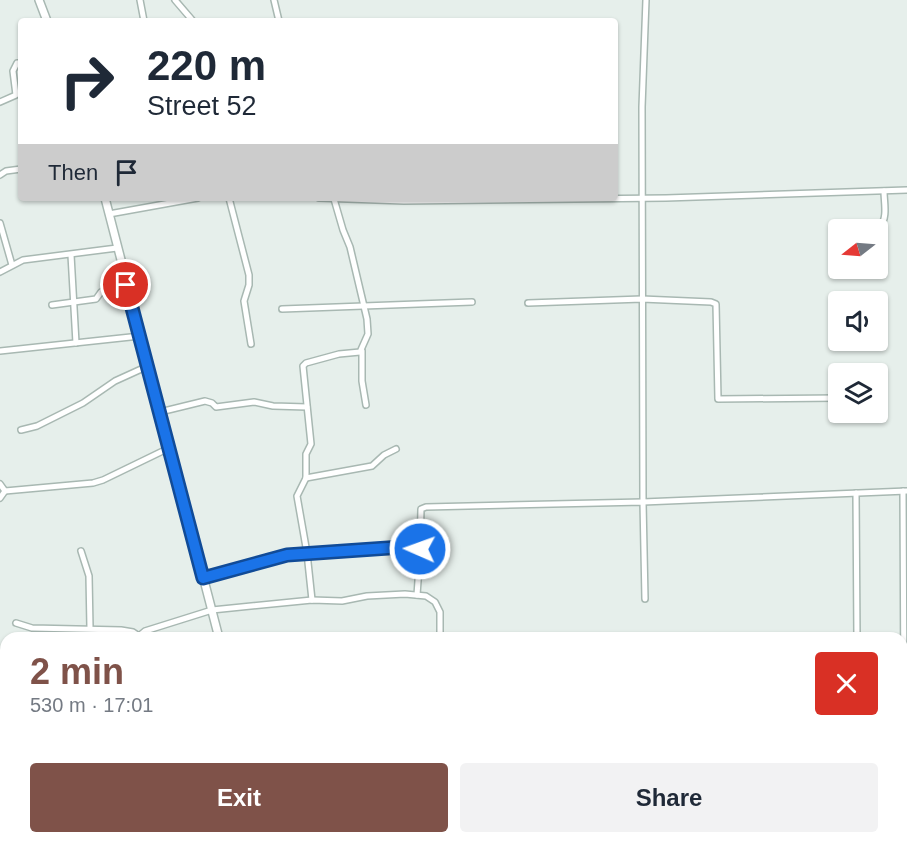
<!DOCTYPE html>
<meta charset="utf-8">
<style>
:root{--surface:#fff;--page:#f2f2f3;--text:#1f2937;--muted:#747a83;--accent:#7f5249}
body{margin:0;font-family:Arial,sans-serif;background:var(--page);color:var(--text);height:100vh;display:flex;flex-direction:column;font-size:22px;white-space:nowrap}
*{box-sizing:border-box;margin:0}
p{font-size:20px;color:var(--muted)}
.icon{flex:none;width:33px;height:33px;fill:none;stroke:currentColor;stroke-width:2;stroke-linecap:round;stroke-linejoin:round}
.map{position:relative;flex:1;overflow:hidden}
.sheet{position:absolute;left:0px;top:632px;width:908px;height:212px;display:flex;flex-direction:column;background:var(--surface);border-radius:18px 18px 0 0;box-shadow:0 2px 4px #0004}
.sheet>*{flex:none}
.hud{position:absolute;left:18px;top:18px;width:600px;height:183px;border-radius:6px;box-shadow:0 2px 4px #0004;background:#fff;color:var(--text);overflow:hidden}
.needle{width:39px;rotate:253deg}
.buttons{position:absolute;left:828px;top:219px;display:grid;gap:12px}
.buttons a{display:grid;place-items:center;width:60px;height:60px;border-radius:6px;background:var(--surface);box-shadow:0 2px 4px #0004;font-size:30px}
.pin{position:absolute;display:grid;place-items:center;width:51px;height:51px;color:#fff;margin:-26px;border:3px solid #fff;border-radius:50%;box-shadow:0 2px 6px #0007}
.me{position:absolute;width:66px;margin:-33px;rotate:272deg;stroke-linejoin:round;filter:drop-shadow(0 0 4px #0008)}
.turn{display:flex;align-items:center;gap:21px;height:126px;padding:0 30px;font-size:27px}
.turn .icon{width:78px;height:78px;stroke-width:2.5}
.turn b{display:block;font-size:42px;line-height:51px}
.then{display:flex;align-items:center;height:57px;padding:0 30px;background:#0003;gap:12px;font-size:22px}
.round{display:grid;place-items:center;flex:none;width:63px;height:63px;border-radius:6px;background:var(--page)}
.overview{display:flex;align-items:center;justify-content:space-between;height:102px;padding:0 30px}
h1{font-size:36px;font-weight:700;line-height:45px;color:var(--accent)}
.primary-button{display:flex;gap:12px;margin-top:auto;padding:12px 30px}
.primary-button a{flex:1;height:69px;border-radius:6px;background:var(--accent);color:#fff;font-size:24px;font-weight:700;line-height:69px;text-align:center}
.primary-button a+a{background:var(--page);color:var(--text)}
.map>svg:first-child{display:block}
.lines{fill:none;stroke-linecap:round;stroke-linejoin:round}
.minor-casing{stroke:#a8b8b2;stroke-width:8}
.tertiary-casing{stroke:#a8b8b2;stroke-width:10}
.minor{stroke:#fff;stroke-width:5}
.tertiary{stroke:#fff;stroke-width:7}
.route-casing{stroke:#114b97;stroke-width:15}
.route{stroke:#1a73e8;stroke-width:10}
</style>
<div class="map">
<svg width="907" height="842" viewBox="0 0 907 842">
<rect width="100%" height="100%" fill="#e6efeb"/>
<g class="lines">
<defs>
<g id="minor">
<path d="M140,0L144,21"/>
<path d="M175,0L193,21"/>
<path d="M274,0L279,21"/>
<path d="M646,0L642,107L643,502L907,491"/>
<path d="M0,102L16,95L13,71L17,63H21"/>
<path d="M0,175L6,171L21,169"/>
<path d="M229,198L249,275V285L244,301L251,344"/>
<path d="M319,198L404,201L666,198L907,190"/>
<path d="M109,214L198,198"/>
<path d="M0,223L12,265"/>
<path d="M880,227C888,217 884,203 884,191"/>
<path d="M71,255L76,343"/>
<path d="M0,272L23,260L117,248"/>
<path d="M528,303L642,299L711,302L716,304L718,399L838,398"/>
<path d="M52,305L96,299L101,292L127,285"/>
<path d="M282,309L472,302"/>
<path d="M0,351L140,336"/>
<path d="M362,351V381L366,405"/>
<path d="M160,412L205,401L212,403L216,407L254,402L273,406L307,407"/>
<path d="M21,430L37,426L83,403L115,381L148,366"/>
<path d="M306,478L372,466L384,455L396,449"/>
<path d="M0,484L5,491L0,498"/>
<path d="M5,491L93,483L103,480L169,448"/>
<path d="M903,491L904,699"/>
<path d="M856,493L857,638"/>
<path d="M420,549L421,509L426,507L643,502L645,599"/>
<path d="M81,551L89,576L90,628"/>
<path d="M203,578L287,555L417,546L420,553L417,595"/>
<path d="M312,600L307,553L297,496L306,478V454L311,444L303,366L306,363L339,354L360,352L368,334L367,319L350,247L343,230L334,199"/>
<path d="M16,623L32,628L121,630L133,632L139,636L145,631L212,610L312,600L342,601L367,596L405,594L426,596L435,602L440,612V638"/>
<path d="M0,696L6,694"/>
<path d="M0,767L6,768"/>
<path d="M350,837L353,842"/>
<path d="M475,837L479,842"/>
<path d="M17,842V837"/>
<path d="M53,842H59"/>
<path d="M93,842L94,837"/>
<path d="M132,842V837"/>
<path d="M641,842V837"/>
</g>
<g id="tertiary">
<path d="M39,0L47,21"/>
<path d="M105,198L219,638"/>
<path d="M207,842L208,837"/>
</g>
</defs>
<use href="#minor" class="minor-casing"/>
<use href="#tertiary" class="tertiary-casing"/>
<use href="#minor" class="minor"/>
<use href="#tertiary" class="tertiary"/>
</g>
<g class="lines">
<defs>
<path id="route" d="M126,285L203,578L287,555L417,546L420,549"/>
</defs>
<use href="#route" class="route-casing"/>
<use href="#route" class="route"/>
</g>
</svg>
<div class="buttons">
<a><svg class="needle" viewBox="-14 -14 28 28"><path d="M0-13l5 13h-10z" fill="#e53935"/><path d="M0 13l5-13h-10z" fill="#747a83"/></svg></a>
<a><svg class="icon" aria-label="sound" viewBox="0 0 24 24"><path d="M4 9h4l5-4v14l-5-4H4zM17 9q2 3 0 6"/></svg></a>
<a><svg class="icon" aria-label="layers" viewBox="0 0 24 24"><path d="M12 4l9 5-9 5-9-5zM3 14l9 5 9-5"/></svg></a>
</div>
<div class="pin" style="left:126px;top:285px;background:#d93025"><svg class="icon" aria-label="arrive" viewBox="0 0 24 24"><path d="M6 21V4h12l-3 4 3 4H6"/></svg></div>
<svg class="me" style="left:420px;top:549px" viewBox="-20 -20 40 40"><circle r="17" fill="#1a73e8" stroke="#fff" stroke-width="3"/><path d="M0-11L8 9 0 5-8 9z" fill="#fff"/></svg>
<div class="hud">
<div class="turn"><svg class="icon" aria-label="right" viewBox="0 0 24 24"><path d="M7 20v-9h11M14 6l5 5-5 5"/></svg><div><b>220 m</b>Street 52</div></div>
<div class="then">Then<svg class="icon" aria-label="arrive" viewBox="0 0 24 24"><path d="M6 21V4h12l-3 4 3 4H6"/></svg></div>
</div>
<section class="sheet">
<div class="overview"><div><h1>2 min</h1><p>530 m · 17:01</p></div><a class="round" style="background:#d93025;color:#fff"><svg class="icon" aria-label="close" viewBox="0 0 24 24"><path d="M6 6l12 12M18 6L6 18"/></svg></a></div>
<div class="primary-button"><a>Exit</a><a>Share</a></div>
</section>
</div>
